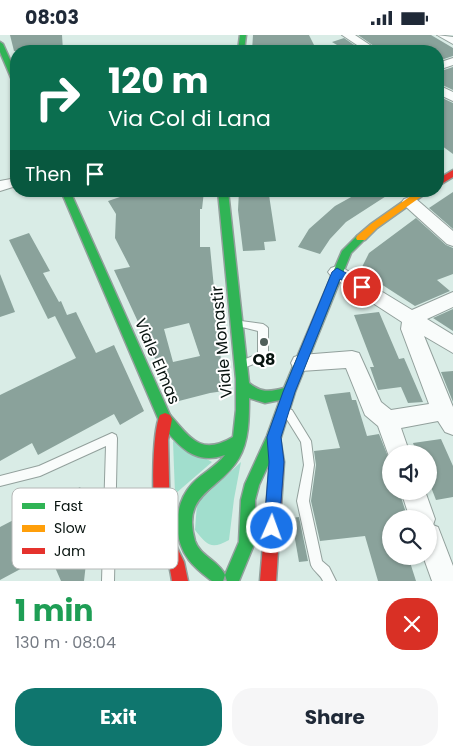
<!DOCTYPE html>
<meta charset="utf-8">
<style>
:root{--surface:#fff;--page:#f6f6f7;--text:#1f2937;--muted:#747a83;--accent:#0f766e}
body{margin:0;font-family:Poppins,sans-serif;background:var(--page);color:var(--text);height:100vh;display:flex;flex-direction:column;font-size:19px;white-space:nowrap}
*{box-sizing:border-box;margin:0}
p{font-size:16px;color:var(--muted)}
.icon{flex:none;width:28px;height:28px;fill:none;stroke:currentColor;stroke-width:2;stroke-linecap:round;stroke-linejoin:round}
.map{position:relative;height:546px;overflow:hidden}
.sheet{display:flex;flex-direction:column;background:var(--surface);flex:1}
.sheet>*{flex:none}
.guide{position:absolute;left:10px;top:10px;width:434px;height:152px;border-radius:20px;box-shadow:0 1px 4px #0004;background:#0b6e4f;color:#fff;overflow:hidden}
.fabs{position:absolute;left:382px;top:410px;display:grid;gap:10px}
.fabs a{display:grid;place-items:center;width:55px;height:55px;border-radius:50%;background:var(--surface);box-shadow:0 1px 4px #0004;font-size:25px}
.pin{position:absolute;display:grid;place-items:center;width:42px;height:42px;color:#fff;margin:-21px;border:2px solid #fff;border-radius:50%;box-shadow:0 1px 5px #0007}
.me{position:absolute;width:55px;margin:-28px;rotate:2deg;stroke-linejoin:round;filter:drop-shadow(0 0 4px #0008)}
.turn{display:flex;align-items:center;gap:18px;height:105px;padding:0 15px;font-size:22px}
.turn .icon{width:65px;height:65px;stroke-width:2.5}
.turn b{display:block;font-size:35px;line-height:42px}
.then{display:flex;align-items:center;height:48px;padding:0 15px;background:#0003;gap:10px;font-size:19px}
.round{display:grid;place-items:center;flex:none;width:52px;height:52px;border-radius:20px;background:var(--page)}
.head{display:flex;align-items:center;justify-content:space-between;height:85px;padding:0 15px}
h1{font-size:30px;font-weight:700;line-height:38px;color:#1e9e55}
.action{display:flex;gap:10px;margin-top:auto;padding:10px 15px}
.action a{flex:1;height:58px;border-radius:20px;background:var(--accent);color:#fff;font-size:20px;font-weight:700;line-height:58px;text-align:center}
.action a+a{background:var(--page);color:var(--text)}
.status{display:flex;justify-content:space-between;align-items:center;height:35px;padding:0 25px;background:var(--surface);direction:ltr}
.status svg{height:14px;fill:currentColor}
.map>svg:first-child{display:block}
.green{fill:#a1decd}
.building{fill:#8aa29b;fill-rule:evenodd}
.lines{fill:none;stroke-linecap:round;stroke-linejoin:round}
.lane-casing{stroke:#92a09c;stroke-width:2}
.street-casing{stroke:#92a09c;stroke-width:2}
.fast-casing{stroke:#92a09c;stroke-width:3}
.slow-casing{stroke:#92a09c;stroke-width:3}
.jam-casing{stroke:#92a09c;stroke-width:3}
.lane{fill:#f9fcfb;fill-rule:evenodd}
.street{fill:#f9fcfb;fill-rule:evenodd}
.fast{fill:#30b455;fill-rule:evenodd}
.slow{fill:#ff9f0a;fill-rule:evenodd}
.jam{fill:#e5322d;fill-rule:evenodd}
.route{fill:#1a73e8;stroke:#114b97}
.poi-dot{fill:#505f5a;stroke:#fff;stroke-width:2}
.labels{text-anchor:middle;stroke-width:4;stroke-linejoin:round;paint-order:stroke}
.street-label{font-size:16px;fill:#07130f;stroke:#fff}
.poi-label{font-size:16px;font-weight:bold;fill:#07130f;stroke:#fff}
.key{fill:#fff;stroke:#b5b8b7;stroke-width:1}
.key-label{font-size:14px;fill:#07130f}
</style>
<div class="status"><b>08:03</b><svg viewBox="0 0 49 12"><path d="M0 12V9h3v3zM5 12V6h3v6zM10 12V3h3v9zM15 12V0h3v12zM26 1h20v11H26zM47 4h2v5h-2z"/></svg></div>
<div class="map">
<svg width="453" height="546" viewBox="0 0 453 546">
<rect width="100%" height="100%" fill="#d9ece6"/>
<g class="green">
<path d="M173,406L212,427L175,459Z"/>
<path d="M241,427L234,464L229,505C211,515 207,510 195,495L197,468Z"/>
</g>
<g class="building">
<path d="M10,0H62L63,16H14Z"/>
<path d="M253,0H309L317,16H252Z"/>
<path d="M358,0H431L453,13V21L438,26V16H381Z"/>
<path d="M344,3L363,16H347L332,7Z"/>
<path d="M453,32V55L438,48V37Z"/>
<path d="M438,61L453,68V119L438,108Z"/>
<path d="M128,156H204L202,174H200V212H210L224,356L210,358L175,367L114,235L130,232L115,203L116,179L108,166L129,159ZM189,288L200,321L173,327L164,294Z"/>
<path d="M239,156H264L269,160L276,206L264,207L265,215L243,216L238,175Z"/>
<path d="M362,156H394L346,187L330,204L320,219L298,212L309,194L335,171Z"/>
<path d="M453,157V194L429,173Z"/>
<path d="M416,183L446,210L453,213V239L437,245L450,256L415,271L364,238L361,234L369,218Z"/>
<path d="M29,198L50,236L43,238L59,267L61,266L67,280L76,277L96,318L114,310L144,376L120,390L114,379L38,420L32,408L0,426V360L76,323L55,281L48,284L9,205Z"/>
<path d="M0,239L15,277L0,282Z"/>
<path d="M453,274V296L433,283Z"/>
<path d="M379,277L399,324L404,323L423,367L408,368L401,352L378,355L370,332H374L354,280Z"/>
<path d="M453,336V367L441,337Z"/>
<path d="M350,357L352,365H356L367,401L379,399L391,429V456H399L408,484H391V521H408L416,546H378L365,501L320,506L324,524L311,466L316,430L314,416L340,413L324,360Z"/>
<path d="M441,404L453,431V462L436,465L429,447V419H417L413,408Z"/>
<path d="M80,452L90,468L87,470L91,484L84,546H61L50,521L41,525V523L0,545V492L25,479L26,482Z"/>
<path d="M299,482L308,526L299,527L292,487V483Z"/>
</g>
<g class="lines">
<defs>
<g id="lane">
<path d="M241,286L263,289L266,291L268,293V321L266,324L246,332L243,331L241,328L243,325L258,319V296L238,291L237,289L238,287Z"/>
<path d="M288,374L292,375L311,406L314,430L309,466L322,526L329,532L336,546H323C320,539 314,537 311,530L297,466L304,430L301,407L283,378L284,375Z"/>
<path d="M112,398L116,400L117,403L114,546H102L106,411L40,441L0,451V441L39,431Z"/>
</g>
<g id="street">
<path d="M342,0H355L379,16H366Z"/>
<path d="M437,0L453,2V9Z"/>
<path d="M453,23V30L438,35V28Z"/>
<path d="M438,50L453,57V66L438,59Z"/>
<path d="M16,143V151L0,156V146Z"/>
<path d="M410,162L416,164L453,196V211L447,209L404,170L402,167L404,164Z"/>
<path d="M337,231L343,233L412,275L453,257V272L427,284L453,300V318L424,301L453,372V400L445,397L438,386L401,393L410,419H391V427L378,391L365,380L346,333L301,336L294,334L291,328L294,322L301,320L352,316L359,318L381,367L391,375L429,369L401,294L402,287L331,241L328,237L331,233Z"/>
<path d="M401,456H425L435,484L433,490L438,492L453,531V546H432L423,521H429V484H410Z"/>
</g>
<g id="fast">
<path d="M240,0H246L244,16H238Z"/>
<path d="M0,7L3,9L16,38V47L12,45L0,17Z"/>
<path d="M61,156H70L170,380C191,404 201,421 233,402L236,375V344L218,156H228L249,348C261,358 270,357 284,353L342,216L357,201H365L366,203L351,218L295,357L281,402L259,450L255,465V507L239,546H227L225,540L239,507L241,465L245,449L267,401L280,365L265,368L249,363C249,383 249,406 239,423C220,456 181,457 195,506C200,521 219,526 225,540L223,546H212C204,540 195,533 189,525C172,503 174,469 192,449C202,438 216,432 225,420C194,431 178,410 160,388Z"/>
</g>
<path id="slow" d="M418,156H429L377,193L365,205H357L356,203L357,201L371,189Z"/>
<g id="jam">
<path d="M453,135V142L438,151V144Z"/>
<path d="M165,378L170,380L172,384L168,405L170,487L172,502L184,527L188,546H172C171,540 170,533 168,527C165,519 160,511 157,502C152,481 151,399 160,380Z"/>
<path d="M275,401L280,403L284,427L276,546H260L270,427L268,407L270,403Z"/>
</g>
</defs>
<use href="#lane" class="lane-casing"/>
<use href="#street" class="street-casing"/>
<use href="#fast" class="fast-casing"/>
<use href="#slow" class="slow-casing"/>
<use href="#jam" class="jam-casing"/>
<use href="#lane" class="lane"/>
<use href="#street" class="street"/>
<use href="#fast" class="fast"/>
<use href="#slow" class="slow"/>
<use href="#jam" class="jam"/>
</g>
<path class="route" d="M337,233L366,249L367,252L362,256L340,244L295,357L281,402L284,427L279,493L277,498L272,501L266,498L264,493L269,427L267,402L283,357L332,237Z"/>
<circle class="poi-dot" cx="264" cy="307" r="5"/>
<g class="labels">
<g class="street-label">
<text transform="translate(221 307) rotate(-95)" y="6">Viale Monastir</text>
<text transform="translate(158 326) rotate(67)" y="6">Viale Elmas</text>
</g>
<g class="poi-label">
<text x="264" y="330">Q8</text>
</g>
</g>
<rect x="12" y="453" width="166" height="81" rx="8" class="key"/>
<rect x="22" y="468" width="23" height="6" fill="#30b455"/>
<rect x="22" y="490" width="23" height="7" fill="#ff9f0a"/>
<rect x="22" y="513" width="23" height="6" fill="#e5322d"/>
<g class="key-label">
<text x="54" y="476">Fast</text>
<text x="54" y="498">Slow</text>
<text x="54" y="521">Jam</text>
</g>
</svg>
<div class="fabs">
<a><svg class="icon" aria-label="sound" viewBox="0 0 24 24"><path d="M4 9h4l5-4v14l-5-4H4zM17 9q2 3 0 6"/></svg></a>
<a><svg class="icon" aria-label="search" viewBox="0 0 24 24"><circle cx="10" cy="10" r="6"/><path d="M15 15l6 6"/></svg></a>
</div>
<div class="pin" style="left:362px;top:252px;background:#d93025"><svg class="icon" aria-label="arrive" viewBox="0 0 24 24"><path d="M6 21V4h12l-3 4 3 4H6"/></svg></div>
<svg class="me" style="left:272px;top:493px" viewBox="-20 -20 40 40"><circle r="17" fill="#1a73e8" stroke="#fff" stroke-width="3"/><path d="M0-11L8 9 0 5-8 9z" fill="#fff"/></svg>
<div class="guide">
<div class="turn"><svg class="icon" aria-label="right" viewBox="0 0 24 24"><path d="M7 20v-9h11M14 6l5 5-5 5"/></svg><div><b>120 m</b>Via Col di Lana</div></div>
<div class="then">Then<svg class="icon" aria-label="arrive" viewBox="0 0 24 24"><path d="M6 21V4h12l-3 4 3 4H6"/></svg></div>
</div>
</div>
<section class="sheet">
<div class="head"><div><h1>1 min</h1><p>130 m · 08:04</p></div><a class="round" style="background:#d93025;color:#fff"><svg class="icon" aria-label="close" viewBox="0 0 24 24"><path d="M6 6l12 12M18 6L6 18"/></svg></a></div>
<div class="action"><a>Exit</a><a>Share</a></div>
</section>
